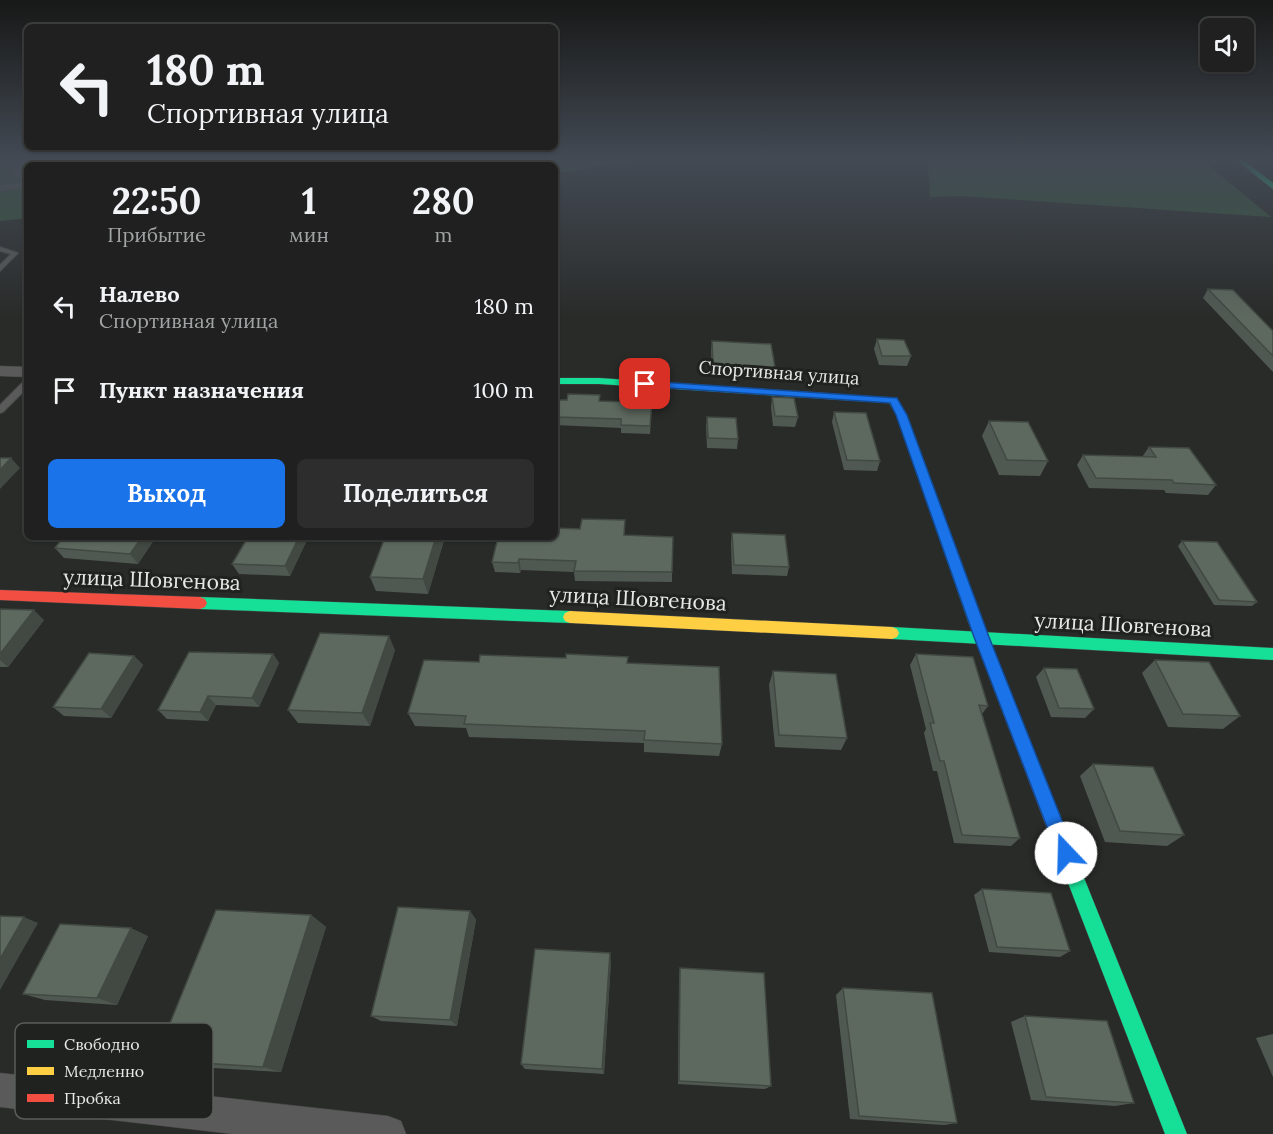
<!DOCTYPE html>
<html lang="ru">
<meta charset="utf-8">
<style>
:root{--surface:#1f201f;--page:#2c2d2c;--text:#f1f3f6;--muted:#a1a3a4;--line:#3c3e3d;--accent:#1a73e8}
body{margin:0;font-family:Lora,serif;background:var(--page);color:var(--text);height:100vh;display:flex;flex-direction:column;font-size:22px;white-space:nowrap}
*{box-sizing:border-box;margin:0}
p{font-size:20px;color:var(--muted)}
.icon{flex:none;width:33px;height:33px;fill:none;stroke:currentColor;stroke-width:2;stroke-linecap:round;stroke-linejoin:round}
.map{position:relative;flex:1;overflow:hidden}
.side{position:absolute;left:24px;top:162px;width:534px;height:378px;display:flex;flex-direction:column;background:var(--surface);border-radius:9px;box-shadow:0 2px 4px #0004,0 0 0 2px var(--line)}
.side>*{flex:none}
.hud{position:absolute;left:24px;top:24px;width:534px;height:126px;border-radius:9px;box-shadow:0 2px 4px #0004,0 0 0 2px var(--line);background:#1f201f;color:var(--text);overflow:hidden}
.fabs{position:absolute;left:1200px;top:18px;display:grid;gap:12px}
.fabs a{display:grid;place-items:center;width:54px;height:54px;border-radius:9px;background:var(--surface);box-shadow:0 2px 4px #0004,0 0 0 2px var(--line);font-size:30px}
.pin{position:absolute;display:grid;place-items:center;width:51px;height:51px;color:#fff;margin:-26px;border-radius:12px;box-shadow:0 3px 9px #0006}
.me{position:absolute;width:66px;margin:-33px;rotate:339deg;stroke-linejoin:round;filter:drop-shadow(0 0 4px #0008)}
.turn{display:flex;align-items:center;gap:21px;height:126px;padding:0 24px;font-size:27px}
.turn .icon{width:78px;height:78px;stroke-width:2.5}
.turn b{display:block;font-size:42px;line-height:51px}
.eta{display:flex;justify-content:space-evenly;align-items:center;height:102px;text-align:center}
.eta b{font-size:36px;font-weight:800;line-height:42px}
.primary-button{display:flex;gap:12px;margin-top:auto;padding:12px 24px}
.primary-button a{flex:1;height:69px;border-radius:9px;background:var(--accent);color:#fff;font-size:24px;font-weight:800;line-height:69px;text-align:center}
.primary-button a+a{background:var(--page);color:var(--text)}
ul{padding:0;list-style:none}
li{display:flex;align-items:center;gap:18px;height:84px;padding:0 24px}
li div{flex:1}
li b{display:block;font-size:22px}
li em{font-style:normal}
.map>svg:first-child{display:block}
.green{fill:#355839}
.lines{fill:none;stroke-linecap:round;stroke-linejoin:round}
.lane-casing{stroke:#444644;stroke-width:2}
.street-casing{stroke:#444644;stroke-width:1}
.fast-casing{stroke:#444644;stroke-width:1}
.slow-casing{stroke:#444644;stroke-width:1}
.jam-casing{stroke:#444644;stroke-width:1}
.lane{fill:#595a59;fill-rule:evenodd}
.street{fill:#595a59;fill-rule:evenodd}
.fast{fill:#16e098;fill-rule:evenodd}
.slow{fill:#ffcf43;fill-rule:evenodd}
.jam{fill:#f24e42;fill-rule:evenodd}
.wall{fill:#505951}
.shaded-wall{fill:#414942}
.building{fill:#5d685e;stroke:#414942;stroke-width:1.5}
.route{fill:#1a73e8;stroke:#114b97;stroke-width:1.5}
.labels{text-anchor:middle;stroke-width:6;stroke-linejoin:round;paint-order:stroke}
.far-street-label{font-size:18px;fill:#e5e8e5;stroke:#1f221f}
.street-label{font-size:21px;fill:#e5e8e5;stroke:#1f221f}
.key{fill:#1f221f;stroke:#5a5d5a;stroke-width:1.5}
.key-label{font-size:16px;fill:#e5e8e5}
</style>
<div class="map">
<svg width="1273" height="1134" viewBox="0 0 1273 1134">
<rect width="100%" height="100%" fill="#292b29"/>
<g class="green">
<path d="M0,160H630L571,172H555V165H27V218L0,221Z"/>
<path d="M928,160H1202L1271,217L962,196L930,197Z"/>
</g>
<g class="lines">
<defs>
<g id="lane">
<path d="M0,247L18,253L0,271V265L11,254L0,251Z"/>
<path d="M24,381H27V388L3,412L0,413V405Z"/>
</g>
<g id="street">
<path d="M2,160H13L27,175V188L0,191V185L22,182Z"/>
<path d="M249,160H285C271,170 241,165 224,165L229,162Z"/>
<path d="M0,366L27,367V377L0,376Z"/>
<path d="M0,1073L388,1116L401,1121L406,1134H233L0,1107Z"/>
</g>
<g id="fast">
<path d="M1236,160H1243L1273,183V189Z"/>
<path d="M555,378H599L897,398L907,415L982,621L980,625L975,627L970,625L968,621L897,415L889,403L599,384H555Z"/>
<path d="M200,597L570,611L575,613L577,617L575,621L570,623L200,609L195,607L193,603L195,599Z"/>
<path d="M892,627L1273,648V660L892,639L887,637L885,633L887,629Z"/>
<path d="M1062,835L1068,838L1187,1134H1165L1053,844L1056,838Z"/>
</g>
<path id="slow" d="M570,611L892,627L897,629L899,633L897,637L892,639L570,623L565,621L563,617L565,613Z"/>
<g id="jam">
<path d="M0,590L200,597L205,599L207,603L205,607L200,609L0,600Z"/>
<path d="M975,615L980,617L982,621L1071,844L1068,850L1062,853L1056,850L1053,844L968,621L970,617Z"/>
</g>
</defs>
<use href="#lane" class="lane-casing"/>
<use href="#street" class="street-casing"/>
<use href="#fast" class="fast-casing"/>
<use href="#slow" class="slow-casing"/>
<use href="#jam" class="jam-casing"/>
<use href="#lane" class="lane"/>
<use href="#street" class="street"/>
<use href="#fast" class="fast"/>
<use href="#slow" class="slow"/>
<use href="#jam" class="jam"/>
</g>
<g class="wall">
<path d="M1208,289L1273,331V372L1203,298Z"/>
<path d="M877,339L911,356L907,366L879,365L874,349Z"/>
<path d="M712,341L775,367L773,377L712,375L711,350Z"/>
<path d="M772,397L798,417L795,427L773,426L771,407Z"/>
<path d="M555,400L652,403L650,434L621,433V428L555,425Z"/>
<path d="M834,412L880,461L877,471L844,470L832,422Z"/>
<path d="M707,417L738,439L737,449L707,448L706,427Z"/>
<path d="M989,421L1048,461L1040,476L999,475L982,436Z"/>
<path d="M1149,447L1216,485L1208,495L1166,493L1164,490L1089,488L1077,465L1083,455L1142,457Z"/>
<path d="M732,533L789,567L787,576L732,574L731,543Z"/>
<path d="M625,535L672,572V582L575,581L574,572L521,570L520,573L495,572L492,562Z"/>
<path d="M156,537L138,564L64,558L55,548Z"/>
<path d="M445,537L428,594L376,591L370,577Z"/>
<path d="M307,540L290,576L239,574L232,564Z"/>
<path d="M1182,541L1257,602L1252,606L1214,605L1178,546Z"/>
<path d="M0,609L44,620L8,667H0Z"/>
<path d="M395,650L370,726L298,723L288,710Z"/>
<path d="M273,654L279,663L259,707L216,705L208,721L167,719L158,710Z"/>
<path d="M916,654L988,706L982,714L1020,838L1011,846L954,843L937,771H933L924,733L926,729L910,665Z"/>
<path d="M134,656L143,665L111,718L64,716L53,707Z"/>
<path d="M1155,660L1240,716L1223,729L1168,727L1142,673Z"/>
<path d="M479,662L628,663L722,744L719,756L644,752V743L469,737L466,728L415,726L408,713Z"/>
<path d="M1044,668L1094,709L1085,718L1051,717L1036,677Z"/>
<path d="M773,671L847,738L841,750L775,747L769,685Z"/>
<path d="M1093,764L1184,835L1167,846L1105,842L1080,776Z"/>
<path d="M982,889L1070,951L1060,957L989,952L974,895Z"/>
<path d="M470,911L476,920L457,1026L381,1021L371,1016Z"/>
<path d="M311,915L326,927L281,1072L179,1066L155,1060Z"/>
<path d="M148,936L117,1005L45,1000L23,994Z"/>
<path d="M611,961L604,1074L525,1069L521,1064Z"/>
<path d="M680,968L771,1086L765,1089L678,1084L679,976Z"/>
<path d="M843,988L957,1123L944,1125L850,1119L836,995Z"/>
<path d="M1025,1016L1134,1103L1115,1106L1031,1100L1011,1022Z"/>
<path d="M1273,1034V1077L1256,1038Z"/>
</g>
<g class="shaded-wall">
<path d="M198,160H233L196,165Z"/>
<path d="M3,162L7,169H0V163Z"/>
<path d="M11,458L20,468L0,489V470Z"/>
<path d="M142,537H156L138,564L130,554Z"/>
<path d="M299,537H306L307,540L290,576L285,566Z"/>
<path d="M436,537H445L428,594L423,579Z"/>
<path d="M519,559L521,570L520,573L518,563Z"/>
<path d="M34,610L44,620L8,667L0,660V654Z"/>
<path d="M389,636L395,650L370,726L362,713Z"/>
<path d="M273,654L279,663L259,707L252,698Z"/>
<path d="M134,656L143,665L111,718L101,709Z"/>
<path d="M208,696L216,705L208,721L200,712Z"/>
<path d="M470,911L476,920L457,1026L450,1020Z"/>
<path d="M311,915L326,927L281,1072L263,1067Z"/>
<path d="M24,917L38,923L0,990V959Z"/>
<path d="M131,928L148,936L117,1005L97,998Z"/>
<path d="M610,953L611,961L604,1074L602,1069Z"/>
</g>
<g class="building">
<path d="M93,160H198L196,165H91Z"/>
<path d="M274,160H278L277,164L266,165H231V162H262Z"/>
<path d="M1208,289L1233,290L1273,331V356Z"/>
<path d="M877,339L904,340L911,356H882Z"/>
<path d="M712,341L771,344L775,367L713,365Z"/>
<path d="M568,394L600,395L599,401L652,403L650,426L621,425V419L555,417V400H567Z"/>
<path d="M772,397L794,398L798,417L775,416Z"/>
<path d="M834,412L866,413L880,461L847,460Z"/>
<path d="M707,417L736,418L738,439L708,438Z"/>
<path d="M989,421L1028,422L1048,461L1007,460Z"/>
<path d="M1149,447L1189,448L1216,485L1174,483L1172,480L1096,478L1083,455L1156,457Z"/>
<path d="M0,458H11L0,470Z"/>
<path d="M582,519L625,520L624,535L673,537L672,572L574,571L576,561L519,559L518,563L492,562L498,537H555V528L580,529Z"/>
<path d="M732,533L785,535L789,567L734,565Z"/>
<path d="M63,537H142L130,554L55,548Z"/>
<path d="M248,537H299L285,566L232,564Z"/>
<path d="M385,537H436L423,579L370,577Z"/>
<path d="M1182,541L1217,542L1257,602L1219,600Z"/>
<path d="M0,609L34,610L0,654Z"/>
<path d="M320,633L389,636L362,713L288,710Z"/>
<path d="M189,652L273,654L252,698L208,696L200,712L158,710Z"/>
<path d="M89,653L134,656L101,709L53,707Z"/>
<path d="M566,654L628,657L627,663L719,667L722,744L644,740L645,731L464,724L466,716L408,713L424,660L479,662L480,655L566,658Z"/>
<path d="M916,654L973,657L988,706L979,705L1020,838L962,835L944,761H940L930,723H934Z"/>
<path d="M1155,660L1209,662L1240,716L1183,714Z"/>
<path d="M1044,668L1077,669L1094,709L1059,708Z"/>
<path d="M773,671L836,674L847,738L779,735Z"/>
<path d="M1093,764L1153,767L1184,835L1120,831Z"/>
<path d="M982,889L1051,893L1070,951L997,947Z"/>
<path d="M398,907L470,911L450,1020L371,1016Z"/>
<path d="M216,910L311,915L263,1067L155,1060Z"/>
<path d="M0,916L24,917L0,959Z"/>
<path d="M60,924L131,928L97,998L23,994Z"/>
<path d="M535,949L610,953L602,1069L521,1064Z"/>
<path d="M680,968L764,973L771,1086L679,1081Z"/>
<path d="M843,988L932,993L957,1123L859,1116Z"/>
<path d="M1025,1016L1107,1021L1134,1103L1046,1097Z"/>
</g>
<linearGradient id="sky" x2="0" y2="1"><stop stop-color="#171817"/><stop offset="0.5" stop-color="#434a54"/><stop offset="1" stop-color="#434a54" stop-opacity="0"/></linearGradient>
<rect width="1273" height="319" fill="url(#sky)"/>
<path class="route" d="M645,381L897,398L907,415L989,637L1075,853L1073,860L1066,863L1060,860L1057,853L974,637L896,415L890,403L641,386L639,384Z"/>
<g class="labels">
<g class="far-street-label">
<text transform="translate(779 373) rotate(4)" y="6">Спортивная улица</text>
</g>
<g class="street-label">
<text transform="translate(152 580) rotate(2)" y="7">улица Шовгенова</text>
<text transform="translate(638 599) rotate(3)" y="7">улица Шовгенова</text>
<text transform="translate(1123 625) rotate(3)" y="7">улица Шовгенова</text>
</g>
</g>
<rect x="15" y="1023" width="198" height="96" rx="9" class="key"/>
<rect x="27" y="1040" width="27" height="8" fill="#16e098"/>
<rect x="27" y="1067" width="27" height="8" fill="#ffcf43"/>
<rect x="27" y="1094" width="27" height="8" fill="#f24e42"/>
<g class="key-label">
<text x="64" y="1050">Свободно</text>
<text x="64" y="1077">Медленно</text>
<text x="64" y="1104">Пробка</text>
</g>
</svg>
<div class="fabs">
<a><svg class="icon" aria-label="sound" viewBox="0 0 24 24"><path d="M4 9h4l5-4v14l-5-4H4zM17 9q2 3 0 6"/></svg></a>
</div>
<div class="pin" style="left:645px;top:384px;background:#d93025"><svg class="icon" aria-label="arrive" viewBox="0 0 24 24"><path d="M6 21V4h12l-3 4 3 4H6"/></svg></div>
<svg class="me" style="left:1066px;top:853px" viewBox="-20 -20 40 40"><circle r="19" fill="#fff"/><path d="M0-13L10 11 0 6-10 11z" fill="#1a73e8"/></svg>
<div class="hud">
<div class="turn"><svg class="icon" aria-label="left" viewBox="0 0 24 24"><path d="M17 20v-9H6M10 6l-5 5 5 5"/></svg><div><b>180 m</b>Спортивная улица</div></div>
</div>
<section class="side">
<div class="eta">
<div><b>22:50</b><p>Прибытие</p></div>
<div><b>1</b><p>мин</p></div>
<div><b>280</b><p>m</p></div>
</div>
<ul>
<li><svg class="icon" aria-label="left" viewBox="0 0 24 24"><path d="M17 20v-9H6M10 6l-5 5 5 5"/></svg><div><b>Налево</b><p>Спортивная улица</p></div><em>180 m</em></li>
<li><svg class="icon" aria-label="arrive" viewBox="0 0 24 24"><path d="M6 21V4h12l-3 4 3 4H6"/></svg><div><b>Пункт назначения</b></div><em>100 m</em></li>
</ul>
<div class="primary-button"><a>Выход</a><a>Поделиться</a></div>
</section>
</div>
